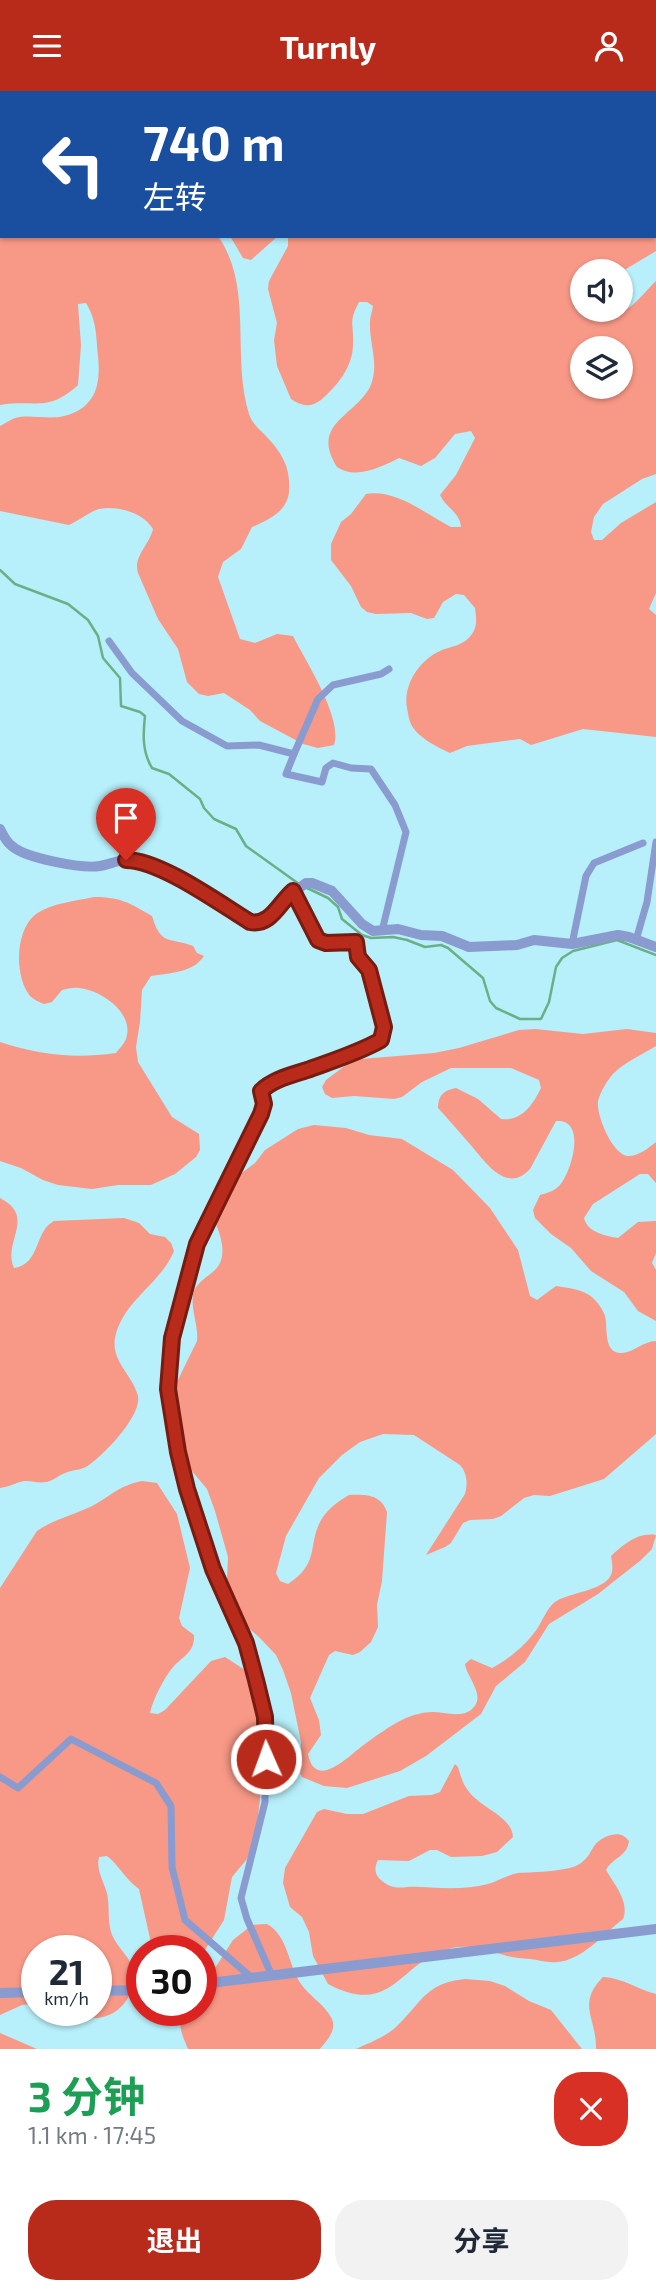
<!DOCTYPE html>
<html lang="zh">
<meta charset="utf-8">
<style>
:root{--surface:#fff;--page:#f2f2f3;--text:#1f2937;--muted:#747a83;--accent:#b82a1a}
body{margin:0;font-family:"Exo 2","Noto Sans SC",sans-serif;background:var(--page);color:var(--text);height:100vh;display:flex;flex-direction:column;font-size:26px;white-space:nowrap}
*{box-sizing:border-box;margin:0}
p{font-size:23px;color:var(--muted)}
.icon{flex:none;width:38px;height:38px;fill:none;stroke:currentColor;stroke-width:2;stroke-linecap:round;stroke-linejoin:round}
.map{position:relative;height:1958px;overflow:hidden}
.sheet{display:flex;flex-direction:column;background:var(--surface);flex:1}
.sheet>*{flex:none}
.guide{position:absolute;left:0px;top:0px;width:656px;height:147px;box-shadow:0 2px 5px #0004;background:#1a4fa0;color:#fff;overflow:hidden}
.controls{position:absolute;left:570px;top:168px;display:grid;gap:14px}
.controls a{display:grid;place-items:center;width:63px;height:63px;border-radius:50%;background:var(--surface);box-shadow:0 2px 5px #0004;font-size:35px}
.speed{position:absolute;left:21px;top:1844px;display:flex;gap:14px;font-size:35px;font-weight:700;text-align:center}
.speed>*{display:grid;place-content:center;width:91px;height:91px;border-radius:50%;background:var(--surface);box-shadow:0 2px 5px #0004;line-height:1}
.speed small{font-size:18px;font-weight:400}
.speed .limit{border:10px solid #d22;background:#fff;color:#111}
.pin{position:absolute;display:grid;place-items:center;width:60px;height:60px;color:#fff;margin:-72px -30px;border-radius:50% 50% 50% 0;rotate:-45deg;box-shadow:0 0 7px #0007}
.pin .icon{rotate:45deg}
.me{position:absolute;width:77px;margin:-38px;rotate:358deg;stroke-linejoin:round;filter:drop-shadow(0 0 5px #0008)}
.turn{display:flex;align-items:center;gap:24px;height:147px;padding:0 28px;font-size:32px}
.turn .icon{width:91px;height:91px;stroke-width:2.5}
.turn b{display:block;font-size:49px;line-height:60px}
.round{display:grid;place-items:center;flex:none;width:74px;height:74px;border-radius:28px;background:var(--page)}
.overview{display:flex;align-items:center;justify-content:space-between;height:119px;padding:0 28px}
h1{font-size:42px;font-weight:700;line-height:52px;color:#1e9e55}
.button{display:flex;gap:14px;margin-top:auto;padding:14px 28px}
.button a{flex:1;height:80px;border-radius:28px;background:var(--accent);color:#fff;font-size:28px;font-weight:700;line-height:80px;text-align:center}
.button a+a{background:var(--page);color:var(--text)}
header{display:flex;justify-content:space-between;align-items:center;height:91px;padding:0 28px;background:var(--accent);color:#fff;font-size:32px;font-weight:700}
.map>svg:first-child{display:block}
.forest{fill:#f89887;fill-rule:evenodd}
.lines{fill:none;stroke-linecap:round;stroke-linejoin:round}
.stream{stroke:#6ab086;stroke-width:2.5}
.minor{stroke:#8a9bd0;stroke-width:7}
.tertiary{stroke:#8a9bd0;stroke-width:10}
.route-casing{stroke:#781b11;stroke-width:18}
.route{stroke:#b82a1a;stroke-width:12}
</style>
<header><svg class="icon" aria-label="menu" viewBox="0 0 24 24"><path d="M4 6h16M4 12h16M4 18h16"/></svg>Turnly<svg class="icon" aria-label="person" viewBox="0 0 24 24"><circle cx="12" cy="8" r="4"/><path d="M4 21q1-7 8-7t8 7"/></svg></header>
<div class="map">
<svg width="656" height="1958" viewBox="0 0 656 1958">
<rect width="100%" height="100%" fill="#b7effa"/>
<g class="forest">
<path d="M0,0H536V2H2V145H218C254,197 231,264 249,323C252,332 258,337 265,344C281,361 291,375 289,401C287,421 268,429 252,436L241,458L223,471L218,486L240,548L255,552L277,543L293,545C306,571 343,627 334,654L318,657L303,653L260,630L250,619L224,602L208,605L199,603L187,591L178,558L158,528L138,482C133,465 149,455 153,438C144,422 117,414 99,418C91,420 78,430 69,434L0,420V335C4,333 10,329 15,327C30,323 48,329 64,325C96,317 101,293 98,265C96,245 97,230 86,212L78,213L81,254L78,294C48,322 34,308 0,314Z"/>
<path d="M565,0H656V31L654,2Z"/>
<path d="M655,59L656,160L621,181L583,180V219C593,219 609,223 616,222C632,220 645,200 656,190V383L642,388L603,413L594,426L591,441L594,449H602L621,432L656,411V502L649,518L656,524V646L583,638L531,654L520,648L467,655L450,662C437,656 417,646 411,633C409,629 408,622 407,617C403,595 418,570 440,560C451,555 464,555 472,543C478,535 476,525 475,517L464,504L456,503L443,511L434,527L427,528L411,522L376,523L367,521L361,516L351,495L331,469V453L341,431L351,423L366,403C396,398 426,423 451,436H461C460,421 446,417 440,404L456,384L475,347L471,340L455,343L435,367L421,375L399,367C381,376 356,389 337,376C310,333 354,326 370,296C380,274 369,253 370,231C370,226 372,221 373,215L367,211H359C348,232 354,232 353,253C353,276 337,295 321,309C310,317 301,315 291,308L277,275L274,249L277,232L268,198L269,190L288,155V147L285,145H654ZM583,257H621V296H583Z"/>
<path d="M230,145H278L251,169L243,167Z"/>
<path d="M94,806C120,806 130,812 152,825C161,855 169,846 193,855L197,862L204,865C193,882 169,882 151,885L142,899L140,931L136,956L138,971L172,1026L199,1043L200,1059L196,1066L175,1083L151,1094H118L92,1098L58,1094L43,1089L21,1077L0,1070V951C40,964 74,968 116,962C119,958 124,953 126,948C135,922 101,899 79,897C73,896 67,898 62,899L52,911L44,913C39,911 33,908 30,905C14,885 15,839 36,823C52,812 76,810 94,806Z"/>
<path d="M535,938L583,943L627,938L656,942V955C643,963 625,971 614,982C608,988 600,1001 598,1010C596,1024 612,1062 627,1065C637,1066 649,1057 656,1051V1092L648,1083H640L593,1113L584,1127C587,1141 605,1145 618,1147L638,1131L656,1130V1162L652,1172L656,1179V1230L638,1220L624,1201L591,1180L571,1157L551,1143L535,1127L533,1119L540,1104C547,1102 555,1100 560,1094C572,1080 587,1027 556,1030L530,1078C505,1105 483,1067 468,1051C458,1039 448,1028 438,1017C438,1004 444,999 456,997L478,1008L501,1028C521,1031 533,1014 541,997L539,989L511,977H451L422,991L402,1006L394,1008L354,1005L332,1007L325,1003L322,996L326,989L346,974L361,968L434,962L459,957L519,939Z"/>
<path d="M314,1034L346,1037L369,1044L402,1048L453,1079L490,1117L518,1159L530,1205L537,1209L556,1195C568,1197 582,1198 592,1206C597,1211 603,1218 605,1225C608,1236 603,1261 620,1262C632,1263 643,1250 656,1250V1343L604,1388L550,1405L534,1404L524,1407L501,1425L493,1428L470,1429L463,1432L451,1452L445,1456L426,1464L465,1403C468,1392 467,1382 460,1374L414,1344L383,1343L360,1351L342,1364L319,1387L286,1445L276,1482L280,1490L288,1493C322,1471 306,1452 323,1426C330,1416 339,1410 349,1404C365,1403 381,1403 387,1421L382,1490L377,1514L378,1536L371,1551L360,1561L353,1564L335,1560L329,1564L310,1607L319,1629L321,1644L308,1663C315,1699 347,1667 361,1656C374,1646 391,1634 406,1627C413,1624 424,1621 432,1621C444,1621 463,1628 473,1617C486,1604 467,1587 465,1573L471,1568L492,1577C509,1568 526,1554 537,1538C543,1529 547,1517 555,1511C569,1501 608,1500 612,1481C613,1477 612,1470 611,1465C624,1453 638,1441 656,1444L652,1458L641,1469L598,1503L549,1533L525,1571L496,1595L481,1623L426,1665L400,1680L347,1697L324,1695L302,1686L300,1682L301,1651L291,1602L283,1579L276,1564L260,1547L229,1520L226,1513L228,1466L215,1420L207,1398L192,1380L188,1366L173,1334V1299L197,1250C199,1234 189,1215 194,1200C198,1191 207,1186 214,1180C232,1164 217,1135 209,1117L215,1102L255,1072L265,1059L298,1038Z"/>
<path d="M0,1107C37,1126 2,1151 14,1177C41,1173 34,1140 54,1130L124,1127L139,1132L150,1143L165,1146L171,1152L174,1160C160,1194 123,1209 115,1247C111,1271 133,1284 138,1305C142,1325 102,1366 86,1376C80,1379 72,1379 65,1382C59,1384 53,1390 46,1391C38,1393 28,1388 20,1391C13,1393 8,1396 0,1397Z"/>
<path d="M142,1390L157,1392L177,1423L190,1477L179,1527L182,1535L194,1544C195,1561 183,1565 173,1576C164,1587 153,1608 150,1622L158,1623L165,1619L211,1570L225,1566L245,1579L260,1626L262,1642L258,1671L261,1688L260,1707L256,1745L247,1768L232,1786L224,1829L201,1865V1860H156L151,1852L139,1798C124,1787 119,1774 107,1765L99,1766C96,1779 103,1789 107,1802C110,1816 107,1830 112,1844C117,1856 129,1865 132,1876C138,1900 122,1925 97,1927C85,1928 71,1924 59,1922L55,1920H96V1860H37V1912L22,1914L0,1924V1497L37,1440C51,1430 67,1426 83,1419C107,1410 113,1396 142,1390Z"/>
<path d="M455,1673L458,1676C461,1686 463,1694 470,1702C482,1717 512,1726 513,1746L497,1761L482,1765L451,1766L437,1759H430L409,1770L378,1769C372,1781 377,1788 388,1794C398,1799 408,1795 419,1796C441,1797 466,1799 488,1793C498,1790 507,1784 518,1782C533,1781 570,1781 581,1772C595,1762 589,1751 611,1744C620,1742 624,1744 629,1750C627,1766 613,1766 606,1779C614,1793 630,1811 623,1828C605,1842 581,1870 557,1871C547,1872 539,1869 530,1868C521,1867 513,1867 504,1864C486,1859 470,1853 452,1857C400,1868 394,1928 328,1893L313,1865L309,1841L302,1826L290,1816L283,1792L285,1777L317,1721L324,1718L347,1723H363L409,1705L432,1704L440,1701Z"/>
<path d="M267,1833C287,1844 288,1871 299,1890C307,1904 325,1913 332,1928C337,1940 326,1950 320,1958H188C183,1945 175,1933 186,1920H201V1899L233,1849L252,1834Z"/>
<path d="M603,1886C623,1887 637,1898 656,1903V1958H596C597,1928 576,1913 603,1886Z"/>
<path d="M465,1888L490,1890L505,1895L529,1910L551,1919L582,1958H356C371,1951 388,1945 399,1933C424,1908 427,1892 465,1888Z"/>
<path d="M0,1942L37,1958H0Z"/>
</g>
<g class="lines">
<g class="stream">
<path d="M0,479L15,493L68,513L88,529L98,545L103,567L120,587L121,615L140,621L145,625C143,644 142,660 152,677L169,683L200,708L204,717L214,728L236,738L246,755L299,793"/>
<path d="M305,796L328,807L338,816L342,828L362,844L371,847L393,846L407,849L425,856L441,854L448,857L483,887L490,910L496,917L520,928H541L549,911L556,876L562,867L573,860L617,849L656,864"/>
</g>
<g class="minor">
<path d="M109,550L132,582L182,630L227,655L259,654L294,663L286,683L322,691L326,677L333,672L351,677L371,678L395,714L406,741L382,840"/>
<path d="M294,663L318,608L333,594L381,583L389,578"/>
<path d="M636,849L647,811L656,751"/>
<path d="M572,853L586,785L594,772L643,752"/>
<path d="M0,1686L18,1697L71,1648L156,1692L171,1715L172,1776L185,1829L252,1887"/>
<path d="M272,1885L247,1828L241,1807L265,1711V1626L246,1552L213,1478L187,1397L178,1361L168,1298L172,1247L197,1153L261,1023L264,1013L261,1000L267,994L363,960L381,949L384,935L369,879L358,866L356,851L325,852L318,849L293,800"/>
</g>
<g class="tertiary">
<path d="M0,738C3,744 6,751 12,755C25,767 82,778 100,775C112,773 124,766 136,770C177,781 214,809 250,830L256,832L269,827L286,807L306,792H312L332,800L362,833L373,840L398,838L421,844L442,845L469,856L517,854L534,849L572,853L618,844L629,846L656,856"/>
<path d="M201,1893L656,1838"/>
<path d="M96,1900L142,1899"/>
<path d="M0,1902L37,1901"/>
</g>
</g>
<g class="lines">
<defs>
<path id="route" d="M126,769C160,769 219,812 250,831C271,835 279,812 293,800L318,849L326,852L356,851L358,866L369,879L384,936L381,949C358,962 332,970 307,979C292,984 273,988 261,1000L264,1013L261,1023L197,1153L172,1247L168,1298L178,1361L187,1398L213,1478L246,1552L256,1589L265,1626L266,1668"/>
</defs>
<use href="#route" class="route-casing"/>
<use href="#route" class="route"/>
</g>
</svg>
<div class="controls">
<a><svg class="icon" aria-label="sound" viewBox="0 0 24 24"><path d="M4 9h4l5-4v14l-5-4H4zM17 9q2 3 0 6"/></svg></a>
<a><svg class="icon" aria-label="layers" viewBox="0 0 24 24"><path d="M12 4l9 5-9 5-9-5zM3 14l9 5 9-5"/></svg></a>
</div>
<div class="speed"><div>21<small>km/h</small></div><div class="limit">30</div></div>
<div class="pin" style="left:126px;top:769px;background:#d93025"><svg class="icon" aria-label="arrive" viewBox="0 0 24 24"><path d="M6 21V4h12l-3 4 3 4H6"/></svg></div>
<svg class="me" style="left:266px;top:1668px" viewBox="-20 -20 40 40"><circle r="17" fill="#b82a1a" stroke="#fff" stroke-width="3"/><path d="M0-11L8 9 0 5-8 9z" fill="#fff"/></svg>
<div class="guide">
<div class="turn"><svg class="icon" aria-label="left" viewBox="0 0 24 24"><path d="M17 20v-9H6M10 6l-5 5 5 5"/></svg><div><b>740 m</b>左转</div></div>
</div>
</div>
<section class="sheet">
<div class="overview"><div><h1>3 分钟</h1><p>1.1 km · 17:45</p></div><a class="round" style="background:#d93025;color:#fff"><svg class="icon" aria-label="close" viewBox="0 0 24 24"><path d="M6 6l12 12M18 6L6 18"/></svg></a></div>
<div class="button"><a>退出</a><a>分享</a></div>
</section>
